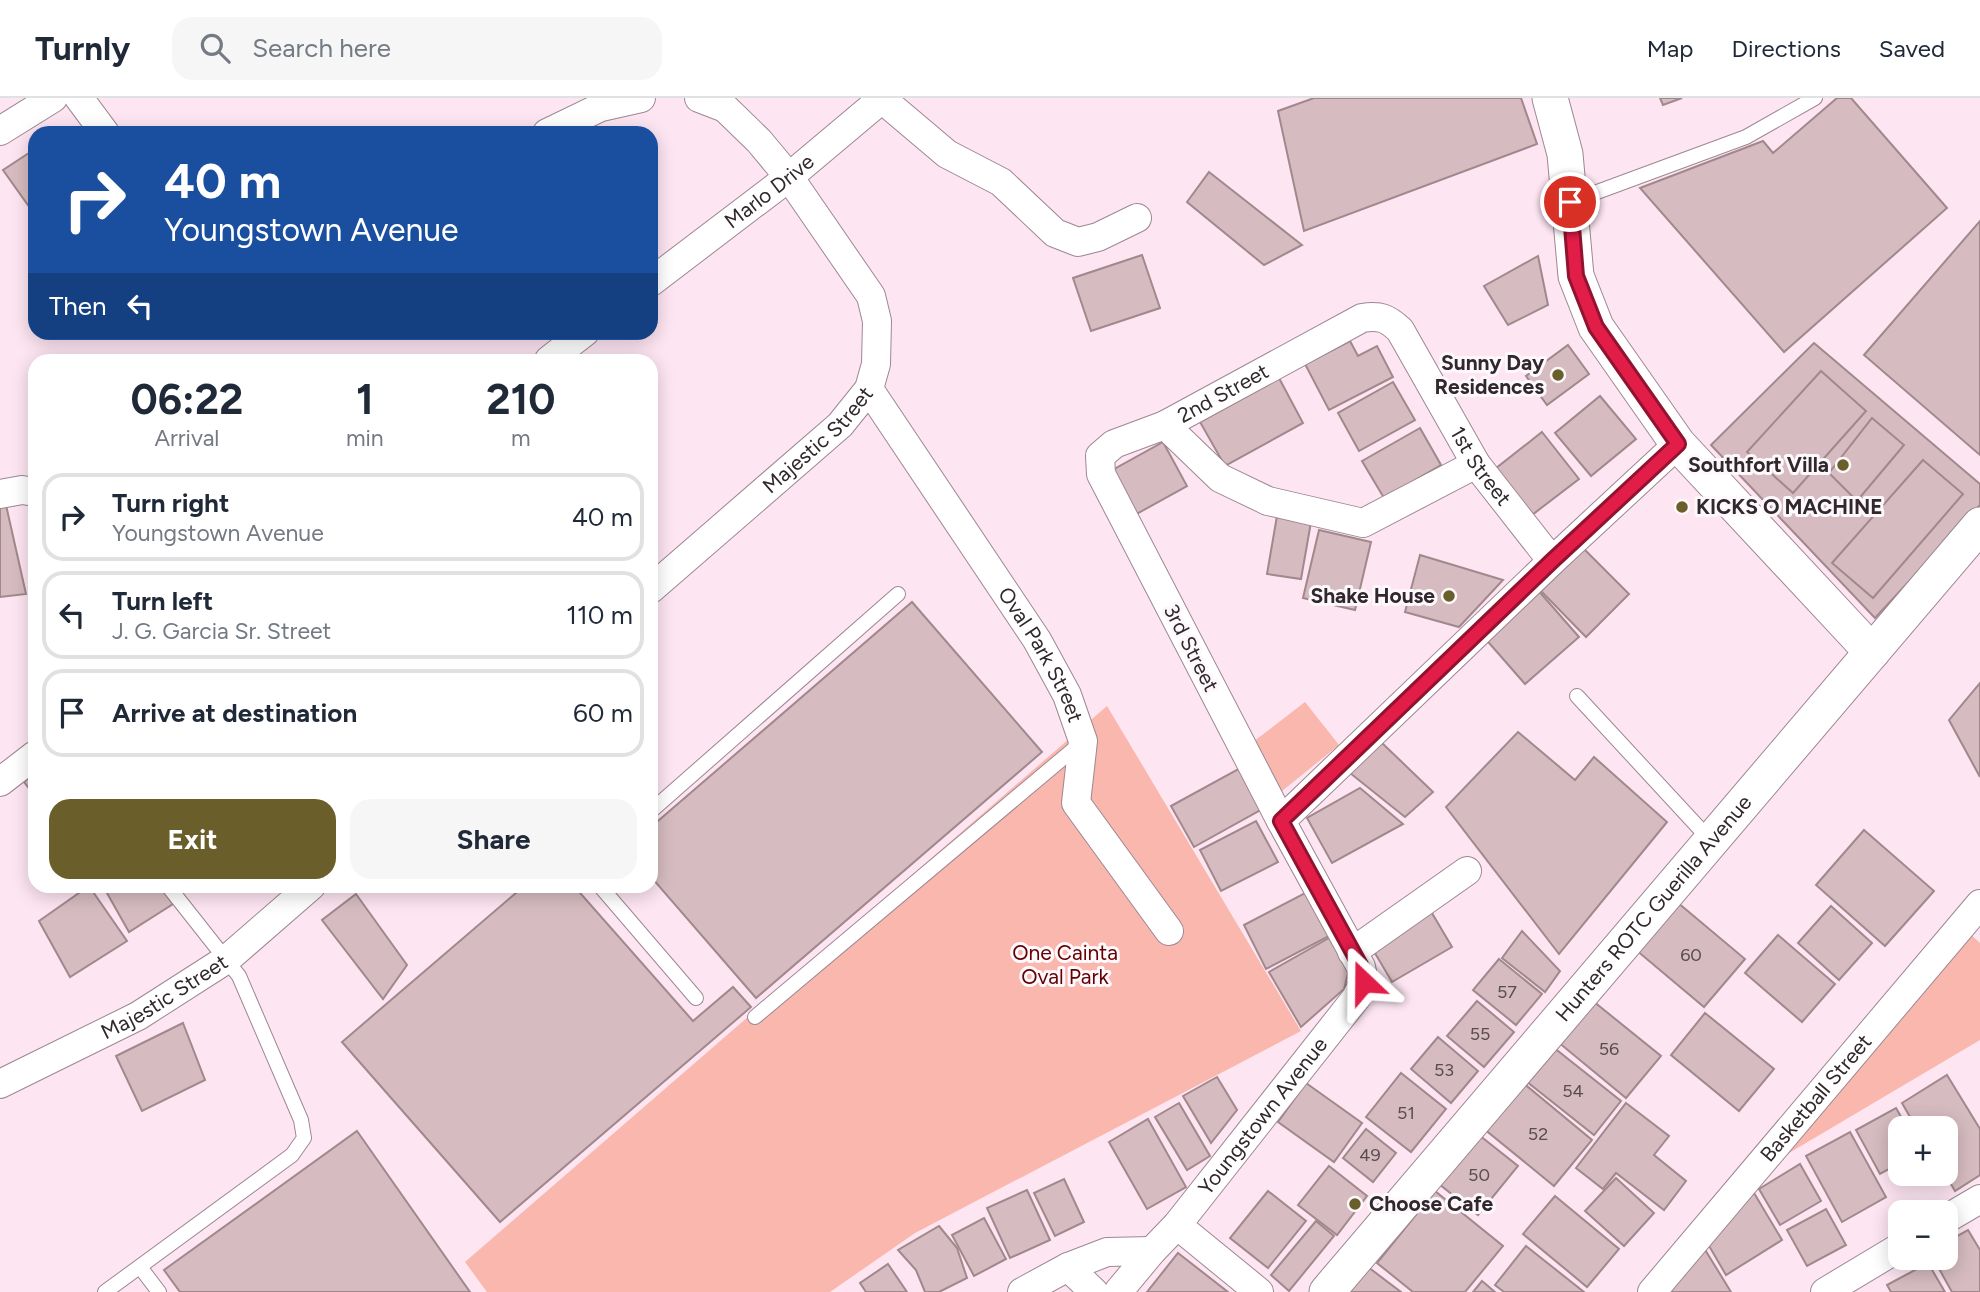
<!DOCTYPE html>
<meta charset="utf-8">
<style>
:root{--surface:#fff;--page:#f6f6f7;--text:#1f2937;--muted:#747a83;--line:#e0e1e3;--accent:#6a5e2b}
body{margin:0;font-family:Figtree,sans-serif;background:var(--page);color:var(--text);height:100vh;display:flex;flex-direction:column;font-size:26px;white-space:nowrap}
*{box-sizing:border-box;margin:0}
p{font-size:23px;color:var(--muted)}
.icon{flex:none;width:38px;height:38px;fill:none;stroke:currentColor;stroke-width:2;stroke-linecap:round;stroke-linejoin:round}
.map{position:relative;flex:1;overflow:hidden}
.drawer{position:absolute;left:28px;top:256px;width:630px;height:539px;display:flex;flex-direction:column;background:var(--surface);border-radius:21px;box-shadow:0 4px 18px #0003}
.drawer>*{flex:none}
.top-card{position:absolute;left:28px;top:28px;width:630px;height:214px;border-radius:21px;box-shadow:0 4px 18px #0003;background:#1a4fa0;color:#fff;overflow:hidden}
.controls{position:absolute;left:1888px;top:1018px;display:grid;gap:14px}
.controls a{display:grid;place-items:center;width:70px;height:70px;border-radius:14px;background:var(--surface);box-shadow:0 4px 18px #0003;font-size:35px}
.pin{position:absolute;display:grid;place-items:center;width:60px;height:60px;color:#fff;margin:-30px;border:4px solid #fff;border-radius:50%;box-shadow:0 2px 7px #0007}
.me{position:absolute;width:77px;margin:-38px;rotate:337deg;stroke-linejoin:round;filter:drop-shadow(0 0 5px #0008)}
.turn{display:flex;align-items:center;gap:24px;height:147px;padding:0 21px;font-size:32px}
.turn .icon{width:91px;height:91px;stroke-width:2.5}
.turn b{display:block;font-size:49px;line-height:60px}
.then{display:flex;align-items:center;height:66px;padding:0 21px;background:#0003;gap:14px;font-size:26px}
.eta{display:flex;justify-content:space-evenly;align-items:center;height:119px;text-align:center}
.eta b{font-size:42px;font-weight:700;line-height:49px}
.action{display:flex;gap:14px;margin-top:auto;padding:14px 21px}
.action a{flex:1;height:80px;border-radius:21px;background:var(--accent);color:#fff;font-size:28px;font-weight:700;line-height:80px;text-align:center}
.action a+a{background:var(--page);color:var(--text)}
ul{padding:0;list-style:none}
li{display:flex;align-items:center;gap:21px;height:88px;margin:0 14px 10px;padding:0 7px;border:4px solid var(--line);border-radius:21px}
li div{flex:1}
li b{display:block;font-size:26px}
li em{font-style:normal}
header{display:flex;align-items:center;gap:42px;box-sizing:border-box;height:98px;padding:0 35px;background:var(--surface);border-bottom:2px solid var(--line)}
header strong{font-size:33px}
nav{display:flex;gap:38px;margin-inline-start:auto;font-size:24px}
.search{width:490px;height:63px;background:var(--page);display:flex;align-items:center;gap:18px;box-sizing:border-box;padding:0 24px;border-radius:21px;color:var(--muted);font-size:26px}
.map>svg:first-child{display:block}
.green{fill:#f9b7ad}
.building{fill:#d6bcc0;stroke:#a1888c;stroke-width:2}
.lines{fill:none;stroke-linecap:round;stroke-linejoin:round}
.service-casing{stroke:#9d8793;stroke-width:16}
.minor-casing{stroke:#9d8793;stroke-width:30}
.tertiary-casing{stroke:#9d8793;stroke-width:37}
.service{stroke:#fff;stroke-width:14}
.minor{stroke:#fff;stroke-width:28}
.tertiary{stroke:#fff;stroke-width:35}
.route-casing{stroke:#92132f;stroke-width:18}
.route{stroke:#e11d48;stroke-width:12}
.poi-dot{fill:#6a5e2b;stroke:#fdf8fb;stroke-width:2.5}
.labels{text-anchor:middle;stroke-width:6;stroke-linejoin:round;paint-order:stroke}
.number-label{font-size:18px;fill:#5a4d51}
.street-label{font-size:21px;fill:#30282c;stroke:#fdf8fb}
.poi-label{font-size:21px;font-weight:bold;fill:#30282c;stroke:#fdf8fb;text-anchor:end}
.park-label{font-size:21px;fill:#640000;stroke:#fdf8fb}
</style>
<header>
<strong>Turnly</strong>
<div class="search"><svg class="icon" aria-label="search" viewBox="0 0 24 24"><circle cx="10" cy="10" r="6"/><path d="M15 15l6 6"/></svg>Search here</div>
<nav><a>Map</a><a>Directions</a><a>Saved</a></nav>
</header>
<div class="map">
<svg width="1980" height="1194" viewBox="0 0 1980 1194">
<rect width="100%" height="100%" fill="#fde5f2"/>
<g class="green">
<path d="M1305,604L1339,647L1277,697L1253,644Z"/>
<path d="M1107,608L1301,933L915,1135L830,1194H487L465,1164Z"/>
<path d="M1968,834L1980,845V942L1757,1074Z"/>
</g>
<g class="building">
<path d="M1314,0H1521L1537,46L1304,133L1278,13Z"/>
<path d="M1660,0H1682L1663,7Z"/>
<path d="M1837,0H1851L1947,110L1784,254L1640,90L1763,43L1773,55Z"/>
<path d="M35,51V117L3,72Z"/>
<path d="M1209,74L1302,147L1264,167L1187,104Z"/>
<path d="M1980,123V357L1864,257Z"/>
<path d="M1142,157L1160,210L1091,233L1073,180Z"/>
<path d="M1538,158L1548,207L1508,227L1484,188Z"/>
<path d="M1350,243L1358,258L1377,248L1393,279L1329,312L1305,266Z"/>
<path d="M1814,245L1980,386V407L1875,520L1711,347Z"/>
<path d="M1568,247L1589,276L1547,307L1526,278Z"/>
<path d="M1821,273L1866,313L1793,395L1747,354Z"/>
<path d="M1279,280L1303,325L1225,368L1200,324Z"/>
<path d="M1393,284L1415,322L1359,353L1338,315Z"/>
<path d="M1600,298L1636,341L1591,378L1555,335Z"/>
<path d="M1872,320L1904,347L1857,403L1829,375Z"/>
<path d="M1420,330L1441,367L1384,400L1362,363Z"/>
<path d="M1542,334L1579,381L1532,417L1495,371Z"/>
<path d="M1163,344L1187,388L1133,418L1109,374Z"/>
<path d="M1923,362L1963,396L1873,500L1832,465Z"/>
<path d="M6,407L26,496L0,499V409Z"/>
<path d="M1277,418L1311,424L1301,481L1267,476Z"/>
<path d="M1319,432L1371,444L1355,512L1303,500Z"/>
<path d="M1584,451L1629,496L1586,539L1541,493Z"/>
<path d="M1420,457L1503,482L1459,529L1405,514Z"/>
<path d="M1537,491L1579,539L1525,586L1483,538Z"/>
<path d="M912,504L1042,654L756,900L651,779V729Z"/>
<path d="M1980,585V679L1949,622Z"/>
<path d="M1518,634L1575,682L1594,659L1667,724L1559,856L1446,709Z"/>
<path d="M1381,644L1433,694L1405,719L1350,675Z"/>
<path d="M1242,669L1264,710L1194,749L1171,708Z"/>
<path d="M35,675V698L24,684Z"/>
<path d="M1360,690L1403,726L1332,765L1307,720Z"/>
<path d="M1256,723L1278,764L1221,793L1200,752Z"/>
<path d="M1864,732L1934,793L1885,848L1816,787Z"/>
<path d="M89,788L127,843L70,879L39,823Z"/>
<path d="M103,788H159L173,806L129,834Z"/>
<path d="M524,788H574L693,923L733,889L751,909L500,1124L342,944Z"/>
<path d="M1307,794L1329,838L1266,871L1244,827Z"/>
<path d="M356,796L407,867L383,901L322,822Z"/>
<path d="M1677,804L1745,861L1704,909L1636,852Z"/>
<path d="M1831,808L1872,845L1839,882L1798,845Z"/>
<path d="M1429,810L1452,849L1392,884L1369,845Z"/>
<path d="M1522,833L1560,873L1545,894L1502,860Z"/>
<path d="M1778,837L1835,886L1802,924L1745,875Z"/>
<path d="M1329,840L1349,872L1344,891L1301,929L1269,874Z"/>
<path d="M1499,861L1542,896L1516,927L1473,892Z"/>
<path d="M1477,903L1514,934L1484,969L1447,938Z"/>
<path d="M1593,903L1661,958L1626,1000L1558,944Z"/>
<path d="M1705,915L1774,971L1739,1013L1671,957Z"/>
<path d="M183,925L205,982L142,1013L116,958Z"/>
<path d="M1438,939L1478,973L1451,1005L1411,971Z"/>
<path d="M1553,949L1621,1003L1594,1037L1526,983Z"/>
<path d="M1401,975L1446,1011L1411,1054L1366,1019Z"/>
<path d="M1947,977L1980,1031V1077L1955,1093L1945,1076L1946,1031H1917L1902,1005Z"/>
<path d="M1217,979L1237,1012L1211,1045L1183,998Z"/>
<path d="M1522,984L1592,1042L1554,1088L1483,1030Z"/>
<path d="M1306,985L1362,1025L1334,1064L1278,1024Z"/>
<path d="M1179,1005L1210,1058L1187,1072L1155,1019Z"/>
<path d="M1626,1005L1669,1038L1654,1057L1686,1083L1664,1112L1616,1075L1603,1091L1576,1070Z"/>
<path d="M1896,1010L1908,1031H1900V1065L1880,1076L1856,1032Z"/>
<path d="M1148,1021L1186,1089L1147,1111L1109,1044Z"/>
<path d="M1366,1031L1396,1055L1373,1084L1343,1060Z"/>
<path d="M357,1033L470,1194H180L164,1172Z"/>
<path d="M1850,1034L1886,1099L1842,1124L1806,1058Z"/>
<path d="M1479,1037L1518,1068L1478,1117L1439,1086Z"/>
<path d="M1800,1066L1821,1103L1780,1127L1759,1091Z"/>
<path d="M1329,1068L1367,1098L1337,1137L1298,1107Z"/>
<path d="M1616,1080L1654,1115L1624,1148L1585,1113Z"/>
<path d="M1064,1081L1084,1124L1055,1138L1034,1095Z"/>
<path d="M1027,1092L1050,1142L1010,1160L987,1110Z"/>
<path d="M1268,1093L1306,1123L1268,1170L1230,1140Z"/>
<path d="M1435,1093L1503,1148L1465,1194H1413L1377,1165Z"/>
<path d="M1754,1095L1782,1142L1726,1177L1705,1141Z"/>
<path d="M1555,1098L1619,1151L1587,1189L1523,1136Z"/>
<path d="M1826,1111L1846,1147L1807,1168L1787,1132Z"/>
<path d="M984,1120L1006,1161L974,1178L952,1137Z"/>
<path d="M1316,1123L1334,1138L1289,1193L1271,1177Z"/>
<path d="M939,1128L957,1150L967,1180L939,1194H925L916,1172L898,1152Z"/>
<path d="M1968,1132L1980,1152V1194H1952L1933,1160H1946V1144Z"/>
<path d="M1526,1148L1584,1194H1504L1495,1187Z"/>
<path d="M1704,1150L1731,1194H1667Z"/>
<path d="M1178,1155L1228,1194H1147Z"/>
<path d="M1928,1165L1945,1194H1891L1887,1187Z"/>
<path d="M888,1166L907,1194H866L860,1185Z"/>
<path d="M1368,1169L1401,1194H1348Z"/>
<path d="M1482,1183L1495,1194H1473Z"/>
</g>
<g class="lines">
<defs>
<g id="service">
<path d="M1570,104L1746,39L1815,0"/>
<path d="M1577,598L1712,744"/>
<path d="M651,713L898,496"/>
<path d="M600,788L696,900"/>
<path d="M755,919L1081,645"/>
<path d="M140,1169L159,1194"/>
<path d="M105,1194L292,1057L304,1040L301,1022L239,878L168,788"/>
</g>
<g id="minor">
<path d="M79,0L105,35"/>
<path d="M882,1L947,56L1001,84L1055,135L1078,144L1098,139L1137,120"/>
<path d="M0,33L53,0"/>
<path d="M547,35L601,9L641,0"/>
<path id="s1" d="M651,184L789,79L883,0"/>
<path d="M549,262L585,234"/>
<path id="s2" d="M869,291L1037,542L1067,597L1083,643L1076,705L1169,833"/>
<path d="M1165,327L1220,380L1268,403L1363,425L1476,366"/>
<path d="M0,396L22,392L35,394"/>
<path id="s3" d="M651,491L840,327L869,291L876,266L877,223L871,198L789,79L759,43L725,10L699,0"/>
<path d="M0,684L35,657"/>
<path id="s4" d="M1281,723L1101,376L1100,358L1114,346L1165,327L1362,220C1380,217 1387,220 1400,232L1476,366L1552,463"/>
<path d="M1352,854L1467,773"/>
<path id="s5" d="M0,986L138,918L227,861L311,788"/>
<path d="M1946,1121L1980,1101"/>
<path d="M1177,1127L1259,1194"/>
<path d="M1068,1169L1094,1194"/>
<path d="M1022,1194L1068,1169L1107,1154L1152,1153"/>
<path id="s6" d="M1118,1194L1152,1153L1177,1127L1356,900L1364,884L1361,869L1281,723L1552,463L1678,346"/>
<path id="s7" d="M1652,1194L1980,806"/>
<path d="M1825,1194L1900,1149"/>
</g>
<g id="tertiary">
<path d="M1550,0L1565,56L1576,178L1596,229L1678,346L1872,554"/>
<path id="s8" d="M1327,1194L1980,427"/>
</g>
</defs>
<use href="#service" class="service-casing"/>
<use href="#minor" class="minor-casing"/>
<use href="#tertiary" class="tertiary-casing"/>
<use href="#service" class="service"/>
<use href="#minor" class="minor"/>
<use href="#tertiary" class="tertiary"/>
</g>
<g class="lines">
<defs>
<path id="route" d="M1364,884L1361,869L1281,723L1552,463L1678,346L1596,229L1576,178L1570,104"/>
</defs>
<use href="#route" class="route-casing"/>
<use href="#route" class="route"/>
</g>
<g class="poi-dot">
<circle cx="1558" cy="277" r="7"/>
<circle cx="1843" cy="367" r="7"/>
<circle cx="1682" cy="409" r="7"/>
<circle cx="1449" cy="498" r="7"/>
<circle cx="1355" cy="1106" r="7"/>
</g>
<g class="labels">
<g class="number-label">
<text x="1691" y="863">60</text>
<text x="1507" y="900">57</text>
<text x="1480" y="942">55</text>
<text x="1609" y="957">56</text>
<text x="1444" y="978">53</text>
<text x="1573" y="999">54</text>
<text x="1406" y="1021">51</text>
<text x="1538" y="1042">52</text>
<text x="1370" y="1063">49</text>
<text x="1479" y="1083">50</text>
</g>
<g class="street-label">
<text dy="7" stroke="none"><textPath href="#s1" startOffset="149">Marlo Drive</textPath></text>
<text dy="7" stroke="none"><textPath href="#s4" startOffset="548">2nd Street</textPath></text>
<text dy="7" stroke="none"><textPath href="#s3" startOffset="224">Majestic Street</textPath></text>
<text dy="7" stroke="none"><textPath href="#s4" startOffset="906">1st Street</textPath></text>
<text transform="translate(1191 550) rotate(63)" y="7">3rd Street</text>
<text dy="7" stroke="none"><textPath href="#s2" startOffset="317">Oval Park Street</textPath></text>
<text dy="7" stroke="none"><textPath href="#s8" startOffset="504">Hunters ROTC Guerilla Avenue</textPath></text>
<text dy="7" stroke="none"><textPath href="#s5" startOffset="186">Majestic Street</textPath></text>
<text dy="7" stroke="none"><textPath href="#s7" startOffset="254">Basketball Street</textPath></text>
<text dy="7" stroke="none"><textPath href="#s6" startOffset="228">Youngstown Avenue</textPath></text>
</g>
<g class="poi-label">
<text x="1544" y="272">Sunny Day<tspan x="1544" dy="24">Residences</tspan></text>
<text x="1829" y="374">Southfort Villa</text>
<text x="1696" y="416" text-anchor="start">KICKS O MACHINE</text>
<text x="1435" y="505">Shake House</text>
<text x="1369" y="1113" text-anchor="start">Choose Cafe</text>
</g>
<g class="park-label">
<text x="1065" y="862">One Cainta<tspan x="1065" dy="24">Oval Park</tspan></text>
</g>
</g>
</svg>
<div class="controls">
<a>+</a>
<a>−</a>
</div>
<div class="pin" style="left:1570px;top:104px;background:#d93025"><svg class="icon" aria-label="arrive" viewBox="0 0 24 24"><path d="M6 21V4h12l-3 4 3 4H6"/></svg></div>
<svg class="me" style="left:1364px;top:884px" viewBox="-20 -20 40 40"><path d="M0-17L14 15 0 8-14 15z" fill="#e11d48" stroke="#fff" stroke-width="4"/></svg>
<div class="top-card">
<div class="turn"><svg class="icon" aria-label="right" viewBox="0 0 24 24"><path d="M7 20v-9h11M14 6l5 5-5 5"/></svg><div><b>40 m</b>Youngstown Avenue</div></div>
<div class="then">Then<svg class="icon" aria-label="left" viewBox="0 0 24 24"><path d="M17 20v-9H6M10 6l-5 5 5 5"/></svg></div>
</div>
<section class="drawer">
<div class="eta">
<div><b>06:22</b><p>Arrival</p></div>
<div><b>1</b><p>min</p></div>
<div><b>210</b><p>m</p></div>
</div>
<ul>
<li><svg class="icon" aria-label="right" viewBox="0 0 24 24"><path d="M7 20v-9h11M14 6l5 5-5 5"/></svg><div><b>Turn right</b><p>Youngstown Avenue</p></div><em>40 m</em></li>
<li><svg class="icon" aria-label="left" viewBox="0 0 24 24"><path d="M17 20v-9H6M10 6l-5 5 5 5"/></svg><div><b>Turn left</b><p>J. G. Garcia Sr. Street</p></div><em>110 m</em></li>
<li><svg class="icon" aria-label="arrive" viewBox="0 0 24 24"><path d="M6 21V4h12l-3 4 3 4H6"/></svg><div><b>Arrive at destination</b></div><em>60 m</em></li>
</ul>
<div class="action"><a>Exit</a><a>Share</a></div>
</section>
</div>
